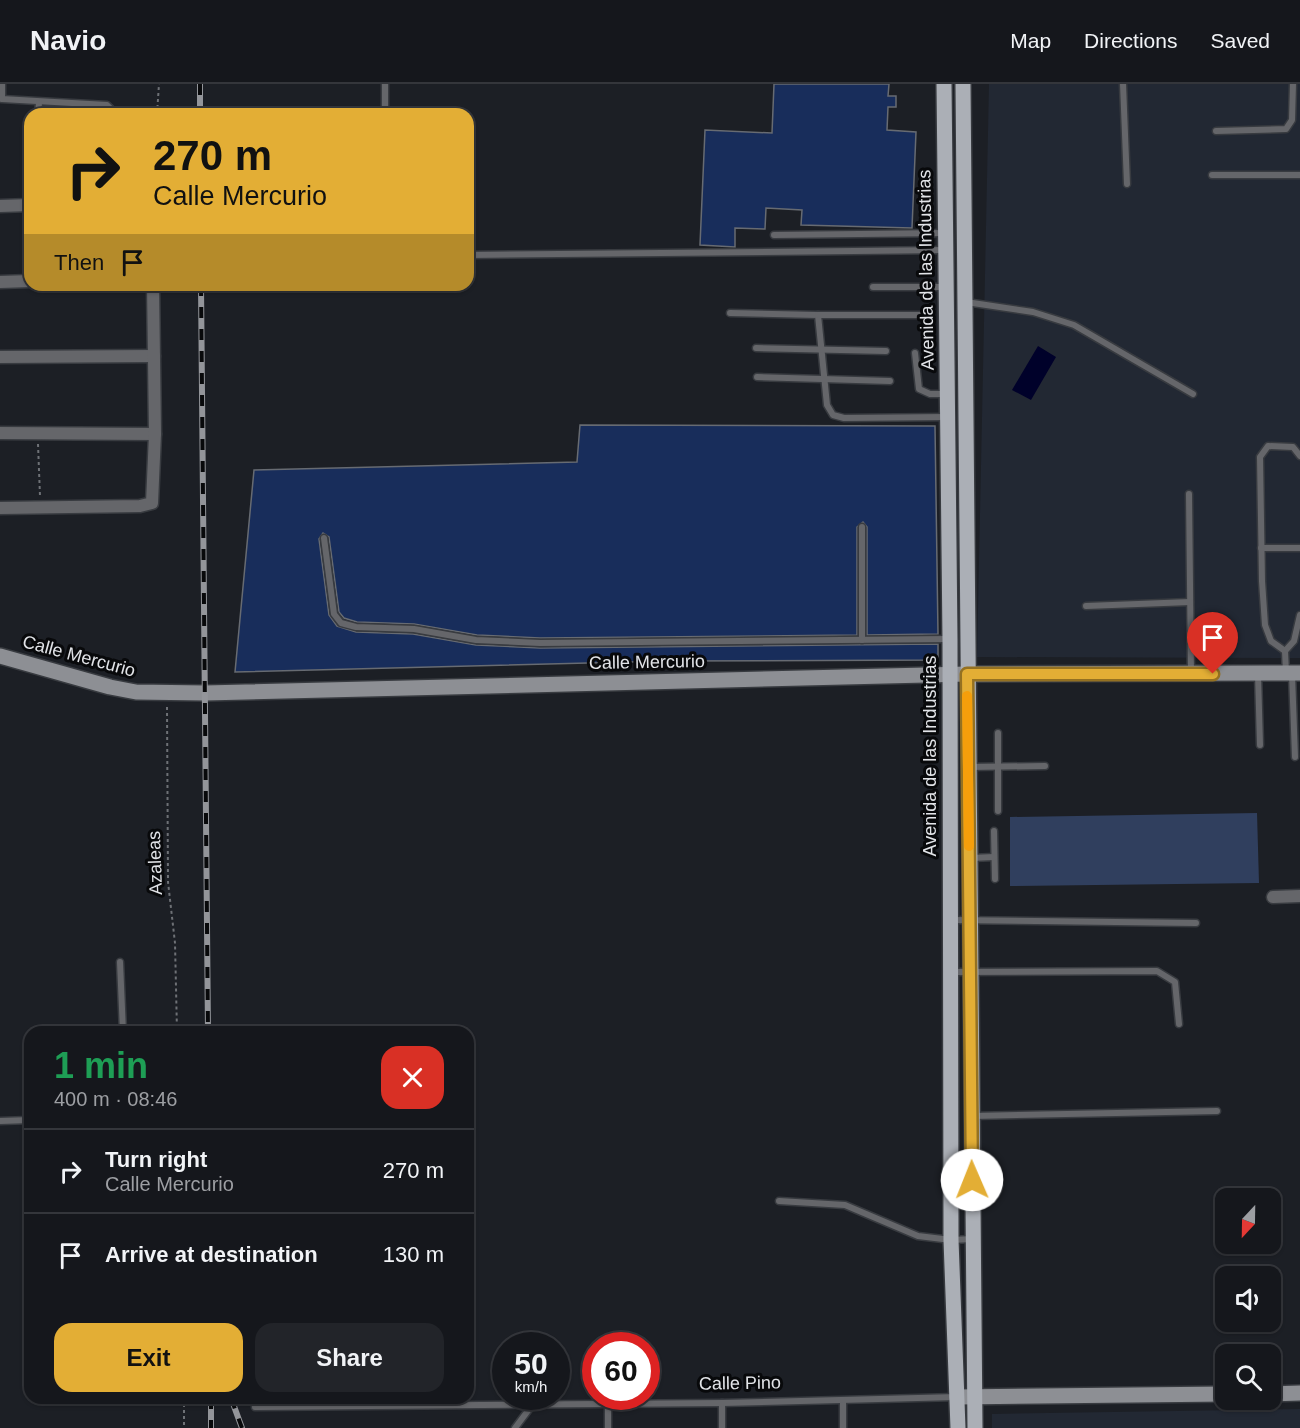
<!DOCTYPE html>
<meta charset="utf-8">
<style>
:root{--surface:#15171c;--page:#222429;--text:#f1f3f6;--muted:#9d9fa3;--line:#34363b;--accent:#e3ae35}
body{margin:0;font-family:Helvetica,sans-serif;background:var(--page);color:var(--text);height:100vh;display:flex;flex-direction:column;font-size:22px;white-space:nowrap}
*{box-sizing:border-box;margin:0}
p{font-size:20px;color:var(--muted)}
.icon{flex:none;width:33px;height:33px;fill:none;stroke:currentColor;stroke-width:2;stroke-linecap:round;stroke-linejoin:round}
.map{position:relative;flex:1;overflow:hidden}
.drawer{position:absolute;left:24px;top:942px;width:450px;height:378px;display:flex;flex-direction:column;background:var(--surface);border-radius:18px;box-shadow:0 2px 4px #0004,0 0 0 2px var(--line)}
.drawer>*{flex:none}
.top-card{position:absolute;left:24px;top:24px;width:450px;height:183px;border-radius:18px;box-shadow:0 2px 4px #0004,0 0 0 2px var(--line);background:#e3ae35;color:#111;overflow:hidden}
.needle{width:39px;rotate:202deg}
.fabs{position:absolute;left:1215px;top:1104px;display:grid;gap:12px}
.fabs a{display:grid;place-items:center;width:66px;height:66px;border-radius:12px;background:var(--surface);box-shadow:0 2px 4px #0004,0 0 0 2px var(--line);font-size:30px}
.speed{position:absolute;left:492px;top:1248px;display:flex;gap:12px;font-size:30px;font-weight:700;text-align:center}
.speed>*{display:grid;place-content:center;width:78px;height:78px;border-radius:50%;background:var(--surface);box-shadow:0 2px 4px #0004,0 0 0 2px var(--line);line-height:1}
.speed small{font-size:15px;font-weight:400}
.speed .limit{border:9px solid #d22;background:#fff;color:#111}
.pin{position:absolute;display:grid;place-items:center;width:51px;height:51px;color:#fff;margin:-62px -26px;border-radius:50% 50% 50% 0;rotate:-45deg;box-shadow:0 0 6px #0007}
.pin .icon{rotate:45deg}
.me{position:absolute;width:66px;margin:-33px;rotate:359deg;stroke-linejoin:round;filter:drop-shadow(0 0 4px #0008)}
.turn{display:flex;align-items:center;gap:21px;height:126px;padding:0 30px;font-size:27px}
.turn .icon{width:78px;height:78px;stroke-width:2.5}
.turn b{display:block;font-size:42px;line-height:51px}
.then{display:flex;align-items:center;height:57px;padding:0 30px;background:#0003;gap:12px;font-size:22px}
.round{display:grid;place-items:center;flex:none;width:63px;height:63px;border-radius:18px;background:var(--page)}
.headline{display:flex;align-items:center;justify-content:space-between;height:102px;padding:0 30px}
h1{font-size:36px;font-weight:600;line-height:45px;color:#1e9e55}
.cta{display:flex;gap:12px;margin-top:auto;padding:12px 30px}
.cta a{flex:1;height:69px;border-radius:18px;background:var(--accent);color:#111;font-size:24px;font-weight:600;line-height:69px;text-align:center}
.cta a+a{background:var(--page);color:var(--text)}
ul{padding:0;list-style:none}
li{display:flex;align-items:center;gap:18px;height:84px;padding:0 30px;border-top:2px solid var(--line)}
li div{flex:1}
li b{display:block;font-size:22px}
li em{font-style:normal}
header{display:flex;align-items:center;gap:36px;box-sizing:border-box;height:84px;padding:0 30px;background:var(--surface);border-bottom:2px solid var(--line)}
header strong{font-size:28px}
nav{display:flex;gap:33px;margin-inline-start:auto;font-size:21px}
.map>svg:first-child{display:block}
.built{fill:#222833}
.green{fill:#303f5e}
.water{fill:#00012a}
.building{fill:#182d5b;stroke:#676b72;stroke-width:1.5}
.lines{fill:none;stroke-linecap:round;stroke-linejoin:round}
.lane-casing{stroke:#383b40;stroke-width:9}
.street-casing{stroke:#383b40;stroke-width:15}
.secondary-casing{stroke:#383b40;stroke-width:18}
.primary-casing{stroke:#383b40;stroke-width:18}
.path{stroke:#6e7176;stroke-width:2;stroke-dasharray:3 3;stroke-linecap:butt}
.lane{stroke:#65666a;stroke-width:6}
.street{stroke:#65666a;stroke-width:12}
.secondary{stroke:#8d8f94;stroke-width:15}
.primary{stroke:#abafb6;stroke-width:15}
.rail-casing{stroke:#93959a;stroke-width:6}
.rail{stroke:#08090b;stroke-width:4;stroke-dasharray:11;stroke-linecap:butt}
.route-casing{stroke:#947122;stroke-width:15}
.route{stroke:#e3ae35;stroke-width:10}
.slow{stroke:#f59e0b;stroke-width:10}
.labels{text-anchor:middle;stroke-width:6;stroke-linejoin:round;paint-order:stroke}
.street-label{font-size:18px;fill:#e2e4e8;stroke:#08090b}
</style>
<header>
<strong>Navio</strong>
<nav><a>Map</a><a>Directions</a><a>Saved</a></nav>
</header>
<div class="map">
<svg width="1300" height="1344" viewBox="0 0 1300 1344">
<rect width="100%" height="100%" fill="#1c1f25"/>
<g class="built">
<path d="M989,0H1300V574L977,573Z"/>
<path d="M1300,1325V1344H992V1330Z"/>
</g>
<path class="green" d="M1257,729L1259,799L1010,802V733Z"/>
<path class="water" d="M1038,262L1056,273L1031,316L1012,306Z"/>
<g class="building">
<path d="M774,0H889L888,12H896V23H888L887,46L916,48L912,144L801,141L802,126L766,124L765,145L735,144V163L700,161L705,46L772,49Z"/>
<path d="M580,341L935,342L938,550L867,551V443L863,438L857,443V551L540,554L477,551L414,540L357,538L344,534L339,528L329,453L323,449L319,455L329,531L337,542L356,548L413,550L476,561L540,564L938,560V576L668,577L235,588L254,386L577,378Z"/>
</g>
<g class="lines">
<defs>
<g id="lane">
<path d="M2,0V15L107,21L116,30"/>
<path d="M385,0V30"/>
<path d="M1123,0L1127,100"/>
<path d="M38,30L39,19"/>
<path d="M1216,47L1286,45L1292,36L1293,0"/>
<path d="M1212,91H1300"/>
<path d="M774,151L945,149"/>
<path d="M468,171L946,166"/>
<path d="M873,203H945"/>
<path d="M966,218L1033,228L1074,241L1193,310"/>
<path d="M730,229L818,231L827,321L833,331L844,334L947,333"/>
<path d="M818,231H924"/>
<path d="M756,264L886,267"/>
<path d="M915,269L919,305L930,310H946"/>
<path d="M757,293L890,297"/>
<path d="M1189,410L1191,590"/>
<path d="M324,454L334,530L341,539L356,543L414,545L476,556L540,559L949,555"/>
<path d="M1261,464H1300"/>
<path d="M1086,522L1190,518"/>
<path d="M862,556V443"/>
<path d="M1285,567L1271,557L1265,541L1262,497L1260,373L1268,362L1293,363L1300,372"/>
<path d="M1286,589L1285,567L1294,557L1300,531"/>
<path d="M1258,590L1260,661"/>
<path d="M1292,590L1295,673"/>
<path d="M998,649V727"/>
<path d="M969,683L1045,682"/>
<path d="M994,747L995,795"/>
<path d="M971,774L994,773"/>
<path d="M950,836L1196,839"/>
<path d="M120,878L123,948"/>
<path d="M951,888L1157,887L1175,898L1179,940"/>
<path d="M972,1032L1217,1027"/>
<path d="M0,1037L30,1036"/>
<path d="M779,1117L845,1121L918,1152L951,1156L973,1155"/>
<path d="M843,1317V1344"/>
<path d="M608,1319V1344"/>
<path d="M722,1319V1344"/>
<path d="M255,1323L722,1319L957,1313"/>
<path d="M515,1344L533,1320"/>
</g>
<g id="street">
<path d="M0,122L30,121"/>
<path d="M0,198L30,197"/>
<path d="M0,273L154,272"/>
<path d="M0,349L155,350"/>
<path d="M0,424L140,422L152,419L155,350L153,201"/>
<path d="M1273,813L1300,812"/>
</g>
<g id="secondary">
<path d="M0,572L110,603L136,608L205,609L967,590L1300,589"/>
<path d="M1270,1310L1300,1309"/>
<path d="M957,1313L1226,1310"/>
</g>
<g id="primary">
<path d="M944,0L950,555L951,1156L958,1344"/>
<path d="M963,0L975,1344"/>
</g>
</defs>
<use href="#lane" class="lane-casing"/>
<use href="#street" class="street-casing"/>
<use href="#secondary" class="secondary-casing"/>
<use href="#primary" class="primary-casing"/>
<g class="path">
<path d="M157,30L159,0"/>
<path d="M38,360L40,412"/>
<path d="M167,623L168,798L175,859L177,948"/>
<path d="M184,1314V1344"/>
</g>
<use href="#lane" class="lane"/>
<use href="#street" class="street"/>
<use href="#secondary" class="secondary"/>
<use href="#primary" class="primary"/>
<defs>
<g id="rail">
<path d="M200,0V30"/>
<path d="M201,201L208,948"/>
<path d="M211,1314V1344"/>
<path d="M231,1314L242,1344"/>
</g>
</defs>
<use href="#rail" class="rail-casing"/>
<use href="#rail" class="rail"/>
</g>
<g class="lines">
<defs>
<path id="route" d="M972,1096L967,590H1213"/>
</defs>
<use href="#route" class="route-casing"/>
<use href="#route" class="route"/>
<path class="slow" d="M967,612L969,762"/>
</g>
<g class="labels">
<g class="street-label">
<text transform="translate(926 186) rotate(-91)" y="6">Avenida de las Industrias</text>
<text transform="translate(79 572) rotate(15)" y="6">Calle Mercurio</text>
<text transform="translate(647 578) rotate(-1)" y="6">Calle Mercurio</text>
<text transform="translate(930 672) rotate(-90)" y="6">Avenida de las Industrias</text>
<text transform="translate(155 779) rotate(-92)" y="6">Azaleas</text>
<text transform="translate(740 1299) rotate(-1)" y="6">Calle Pino</text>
</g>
</g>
</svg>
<div class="fabs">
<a><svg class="needle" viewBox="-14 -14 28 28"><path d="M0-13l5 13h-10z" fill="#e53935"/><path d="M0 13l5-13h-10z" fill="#9d9fa3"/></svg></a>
<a><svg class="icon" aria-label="sound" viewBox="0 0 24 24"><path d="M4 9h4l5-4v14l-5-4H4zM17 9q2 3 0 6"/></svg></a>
<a><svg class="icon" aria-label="search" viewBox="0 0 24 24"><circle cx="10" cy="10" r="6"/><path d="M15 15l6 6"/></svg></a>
</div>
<div class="speed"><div>50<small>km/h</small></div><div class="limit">60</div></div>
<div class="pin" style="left:1213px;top:590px;background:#d93025"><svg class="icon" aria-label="arrive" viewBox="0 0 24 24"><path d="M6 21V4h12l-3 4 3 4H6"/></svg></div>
<svg class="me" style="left:972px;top:1096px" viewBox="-20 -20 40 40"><circle r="19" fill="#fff"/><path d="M0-13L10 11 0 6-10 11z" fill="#e3ae35"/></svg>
<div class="top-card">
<div class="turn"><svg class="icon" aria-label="right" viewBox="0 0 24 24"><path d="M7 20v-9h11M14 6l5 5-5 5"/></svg><div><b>270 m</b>Calle Mercurio</div></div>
<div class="then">Then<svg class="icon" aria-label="arrive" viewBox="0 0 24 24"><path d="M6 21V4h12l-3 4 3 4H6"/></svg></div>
</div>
<section class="drawer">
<div class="headline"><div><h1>1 min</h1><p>400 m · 08:46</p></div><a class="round" style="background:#d93025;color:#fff"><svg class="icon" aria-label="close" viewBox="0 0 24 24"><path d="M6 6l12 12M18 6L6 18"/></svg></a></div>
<ul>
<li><svg class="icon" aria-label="right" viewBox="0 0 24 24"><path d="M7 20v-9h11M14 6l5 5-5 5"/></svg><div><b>Turn right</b><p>Calle Mercurio</p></div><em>270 m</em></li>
<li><svg class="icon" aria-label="arrive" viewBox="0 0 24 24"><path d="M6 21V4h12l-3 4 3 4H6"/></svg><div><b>Arrive at destination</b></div><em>130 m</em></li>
</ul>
<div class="cta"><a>Exit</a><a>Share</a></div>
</section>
</div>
